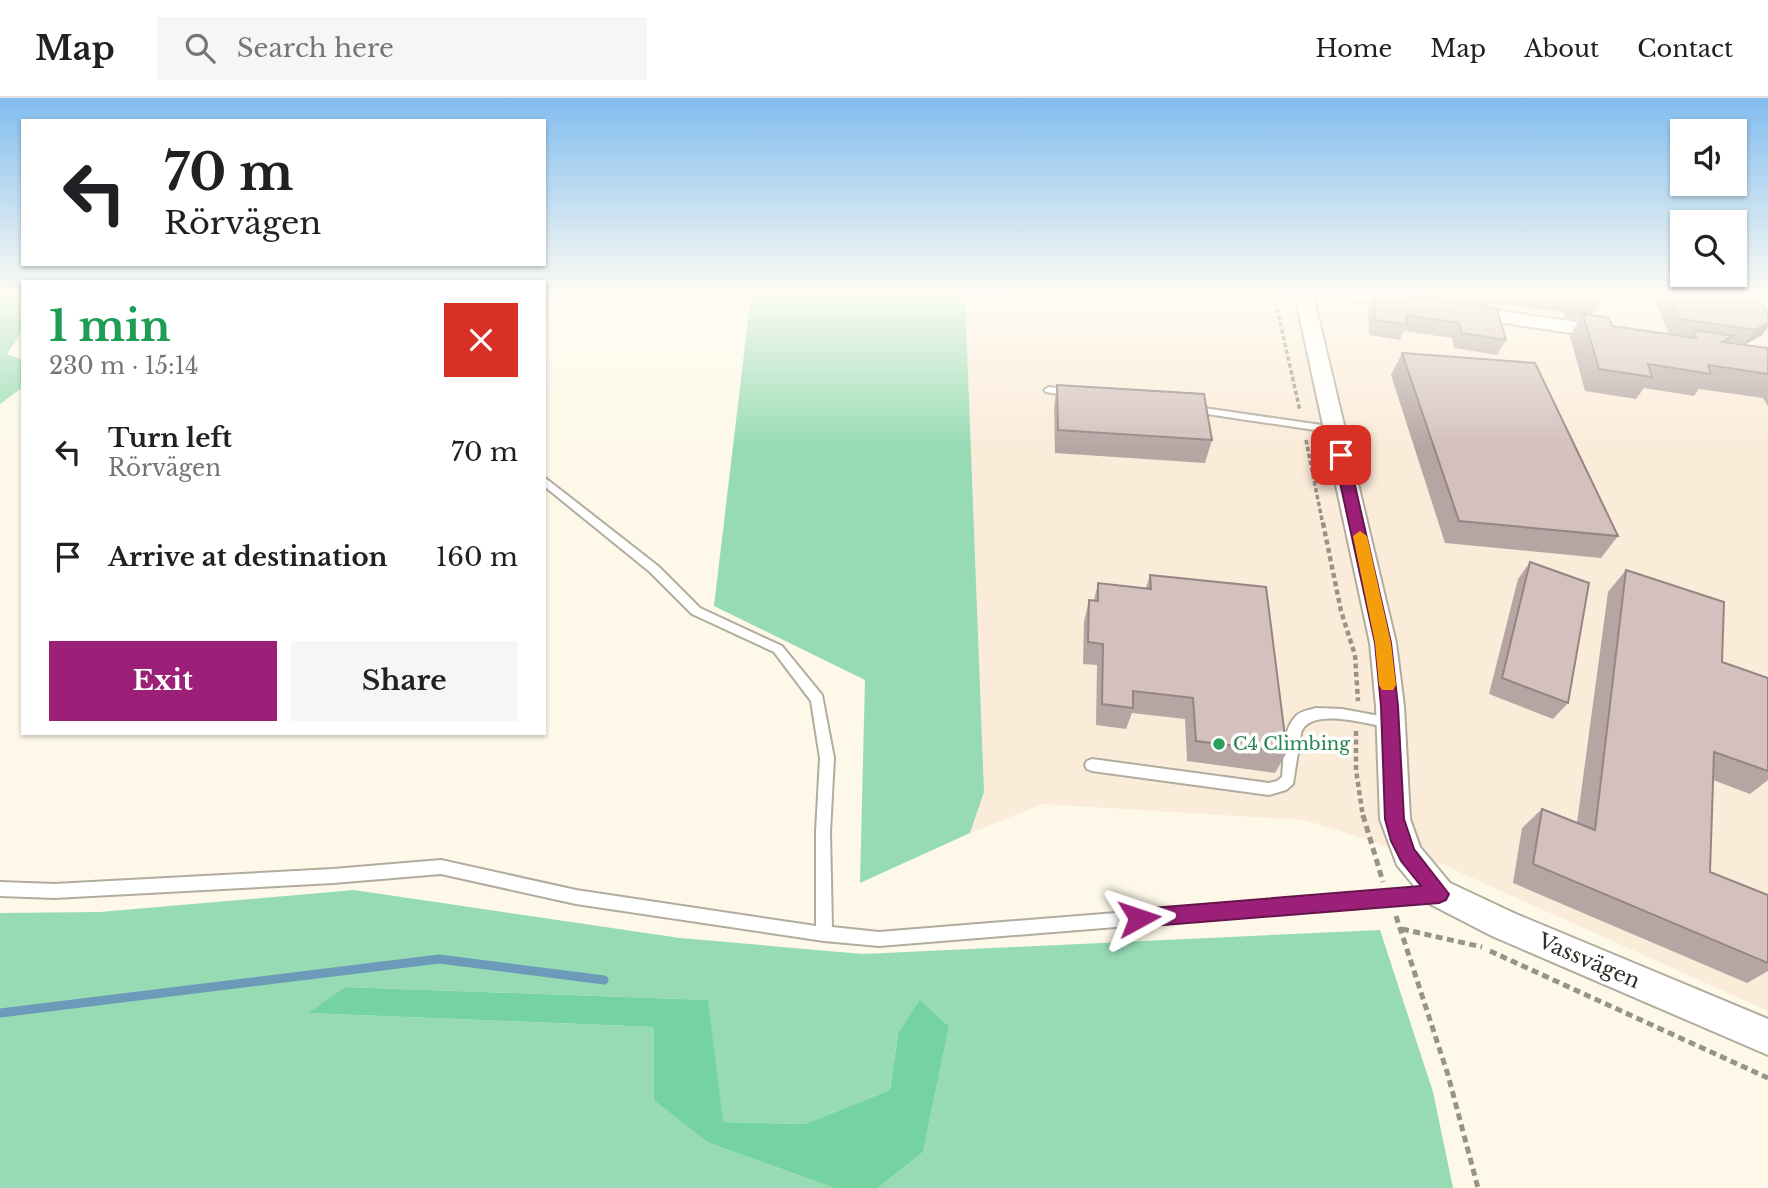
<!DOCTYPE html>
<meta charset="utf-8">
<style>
:root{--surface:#fff;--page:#f6f6f6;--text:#202124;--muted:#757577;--line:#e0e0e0;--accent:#9c2078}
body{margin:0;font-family:"Libre Baskerville",serif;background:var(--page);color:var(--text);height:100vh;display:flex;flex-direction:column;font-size:26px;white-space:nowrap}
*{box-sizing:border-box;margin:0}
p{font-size:23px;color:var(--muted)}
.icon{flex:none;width:38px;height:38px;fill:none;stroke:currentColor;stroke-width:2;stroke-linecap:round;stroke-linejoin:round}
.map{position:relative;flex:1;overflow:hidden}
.drawer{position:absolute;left:21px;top:182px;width:525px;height:455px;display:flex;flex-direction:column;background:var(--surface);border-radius:0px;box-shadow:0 2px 5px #0004}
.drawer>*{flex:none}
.banner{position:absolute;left:21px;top:21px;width:525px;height:147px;border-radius:0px;box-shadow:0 2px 5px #0004;background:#fff;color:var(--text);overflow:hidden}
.controls{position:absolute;left:1670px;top:21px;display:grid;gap:14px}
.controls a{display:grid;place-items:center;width:77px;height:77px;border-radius:0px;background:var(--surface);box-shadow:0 2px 5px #0004;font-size:35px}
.pin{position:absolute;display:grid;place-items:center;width:60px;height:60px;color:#fff;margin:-30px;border-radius:14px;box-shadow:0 4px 10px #0006}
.me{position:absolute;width:77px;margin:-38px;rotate:85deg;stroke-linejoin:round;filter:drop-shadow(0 0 5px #0008)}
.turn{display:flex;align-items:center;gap:24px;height:147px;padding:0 28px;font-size:32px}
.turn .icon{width:91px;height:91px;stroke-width:2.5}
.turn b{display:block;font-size:49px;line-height:60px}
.round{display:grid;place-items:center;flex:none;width:74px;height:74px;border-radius:0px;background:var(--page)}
.headline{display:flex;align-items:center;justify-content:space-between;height:119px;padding:0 28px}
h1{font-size:42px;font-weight:700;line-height:52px;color:#1e9e55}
.cta{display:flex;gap:14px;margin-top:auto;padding:14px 28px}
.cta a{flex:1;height:80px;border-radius:0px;background:var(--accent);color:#fff;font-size:28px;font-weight:700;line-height:80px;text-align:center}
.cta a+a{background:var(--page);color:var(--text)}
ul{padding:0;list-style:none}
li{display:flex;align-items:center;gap:21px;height:105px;padding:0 28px}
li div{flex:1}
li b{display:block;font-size:26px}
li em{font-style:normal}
header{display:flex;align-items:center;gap:42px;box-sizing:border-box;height:98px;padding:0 35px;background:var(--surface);border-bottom:2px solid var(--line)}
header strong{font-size:33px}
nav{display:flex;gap:38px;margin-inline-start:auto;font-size:24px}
.search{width:490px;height:63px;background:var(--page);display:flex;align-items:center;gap:18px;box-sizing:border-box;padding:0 24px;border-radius:0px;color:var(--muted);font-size:26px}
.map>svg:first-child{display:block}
.industrial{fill:#fbebd9}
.green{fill:#96dbb4}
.forest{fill:#74d3a0}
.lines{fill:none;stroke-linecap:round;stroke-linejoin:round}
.stream{stroke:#6c9ab9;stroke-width:9}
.service-casing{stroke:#b1ac9d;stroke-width:4}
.minor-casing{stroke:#b1ac9d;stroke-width:4}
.path-far2{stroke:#979387;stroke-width:3.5;stroke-dasharray:4.5 2.5;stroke-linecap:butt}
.path-far1{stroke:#979387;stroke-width:4.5;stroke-dasharray:5 3.5;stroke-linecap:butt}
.path{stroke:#979387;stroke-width:5;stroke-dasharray:7 4.5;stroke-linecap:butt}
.service{fill:#fff;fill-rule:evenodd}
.minor{fill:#fff;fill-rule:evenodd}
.wall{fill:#b6a5a3}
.shaded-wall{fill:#948684}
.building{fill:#d4c0bd;stroke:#948684;stroke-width:2}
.route{fill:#9c2078;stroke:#65154e;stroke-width:2}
.slow{fill:#f59e0b}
.leisure-dot{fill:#2e9e5b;stroke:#fff;stroke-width:2.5}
.labels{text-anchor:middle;stroke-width:7;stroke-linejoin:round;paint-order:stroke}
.leisure-label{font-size:18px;fill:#27864d;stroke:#fff;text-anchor:start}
.near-street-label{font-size:21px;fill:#302e27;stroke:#fff}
</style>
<header>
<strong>Map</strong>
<div class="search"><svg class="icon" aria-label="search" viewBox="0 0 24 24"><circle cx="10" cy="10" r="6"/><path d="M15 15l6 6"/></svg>Search here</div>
<nav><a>Home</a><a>Map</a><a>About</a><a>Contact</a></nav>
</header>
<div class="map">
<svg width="1768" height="1090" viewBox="0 0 1768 1090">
<rect width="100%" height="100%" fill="#fdf8e7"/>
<path class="industrial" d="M965,197H1768V913L1439,765L1305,722L1043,706L970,735L984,694Z"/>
<g class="green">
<path d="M0,197H23V231L7,256L23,262V289L0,306Z"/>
<path d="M751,197H965L984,694L970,735L860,785L865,582L714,508Z"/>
<path d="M354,792L680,840L863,856L1380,832L1433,994L1453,1090H878L923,1054L949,929L898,936L890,992L805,1026L722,1024L707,902L345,889L309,915L654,929L709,1045L834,1090H0V815L100,814Z"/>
</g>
<path class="forest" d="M345,889L708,902L723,1024L805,1026L890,992L898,936L920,902L949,929L923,1054L878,1090H834L709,1045L654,1002V929L308,915Z"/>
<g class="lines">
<path class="stream" d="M0,915L439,861L604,882"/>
<defs>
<g id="service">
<path d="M1049,289L1071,292L1076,295L1071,298L1046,294L1044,292Z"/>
<path d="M1190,308L1335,329L1340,332L1335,335L1187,313L1185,311Z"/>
<path d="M544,379L658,468L700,510L782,548L822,597L834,660L830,734L832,829L879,834L1439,789L1444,791L1446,796L1444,801L1439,803L879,848L824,843L576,806L441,776L333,785L54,800L0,798V784L54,786L333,771L441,762L576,792L816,828V734L820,660L811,603L774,554L692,516L650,474L544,388Z"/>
<path d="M1316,610L1342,611L1390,620L1395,621L1397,625L1395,629L1390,630C1369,626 1309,608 1301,635L1293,686L1286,692L1269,697L1092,673L1087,671L1085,667L1087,663L1092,661L1269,685L1277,683L1282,679C1284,661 1282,633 1295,619C1300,613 1309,612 1316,610Z"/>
</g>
<g id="minor">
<path d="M1295,197H1313L1396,545L1404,608L1410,721L1420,749L1450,785L1516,816L1768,921V957L1492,838L1428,805L1397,767L1380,721L1376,608L1370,545Z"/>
<path d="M1347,197H1393L1413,201L1415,205L1406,211L1356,203Z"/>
<path d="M1756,197H1768V208L1761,206Z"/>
<path d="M1465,208L1611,229L1621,235L1611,241L1458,218L1456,214L1458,210Z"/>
</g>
</defs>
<use href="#service" class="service-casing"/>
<use href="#minor" class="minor-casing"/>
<g class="path-far2">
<path d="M1274,197L1300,313"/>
<path d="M1306,342L1323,427"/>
</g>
<g class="path-far1">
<path d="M1323,425L1341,513L1355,557L1358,603"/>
<path d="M1356,633V672L1363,719"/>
</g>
<g class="path">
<path d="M1363,717L1383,784"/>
<path d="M1396,818L1448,977L1478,1090"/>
<path d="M1402,831L1482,849"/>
<path d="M1490,853L1768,980"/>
</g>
<use href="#service" class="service"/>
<use href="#minor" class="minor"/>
</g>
<g class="wall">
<path d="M1373,197H1406L1506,242L1497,257L1454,250L1452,240L1404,233L1400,242L1369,237L1368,207Z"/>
<path d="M1415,197H1600L1602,202L1592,217L1612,228L1669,236L1653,197H1755L1768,215V229L1762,237L1744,247L1768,250V308L1763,300L1699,291L1694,298L1644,290L1636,301L1585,293L1570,238L1579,222L1565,220L1563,214L1487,205L1485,208Z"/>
<path d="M1402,255L1618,438L1601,460L1445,445L1391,277Z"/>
<path d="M1057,287L1212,342L1205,365L1055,355L1054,309Z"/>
<path d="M1530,464L1568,605L1553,621L1489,596L1518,481Z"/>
<path d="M1626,472L1722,564L1768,580V682L1750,696L1713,682L1710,774L1768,797V873L1747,885L1513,785L1522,730L1542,711L1577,725L1608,494Z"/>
<path d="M1150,477L1287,654L1275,675L1187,663L1185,621L1132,615L1126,631L1096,627L1097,567L1083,566L1084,524L1089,502H1094L1098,485L1146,490Z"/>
</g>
<path class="shaded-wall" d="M1768,225V229L1762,237L1744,247L1755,232Z"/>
<g class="building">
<path d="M1375,197H1406L1497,211L1506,242L1462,235L1459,225L1406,217L1407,227L1375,222Z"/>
<path d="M1578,197H1600L1602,202L1578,198Z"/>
<path d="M1669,197H1755L1768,215V225L1755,232L1680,221Z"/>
<path d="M1583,216L1609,220L1612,228L1696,240L1693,232L1734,238L1722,244L1768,250V276L1708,267L1711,276L1648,266L1652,279L1599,271Z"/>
<path d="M1402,255L1535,265L1618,438L1459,423Z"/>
<path d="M1057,287L1204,296L1212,342L1058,332Z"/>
<path d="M1530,464L1589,485L1568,605L1502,580Z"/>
<path d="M1626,472L1724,504L1722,564L1768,580V673L1714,654L1710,774L1768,797V865L1533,766L1542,711L1595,732Z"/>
<path d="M1150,477L1266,489L1287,654L1196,643L1193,600L1133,593V610L1102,606L1103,546L1088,544L1089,502L1098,503V485L1151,491Z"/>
</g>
<linearGradient id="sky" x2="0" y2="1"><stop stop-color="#81bcee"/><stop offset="0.56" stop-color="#fefcf4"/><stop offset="1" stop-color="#fefcf4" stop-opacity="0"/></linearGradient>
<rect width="1768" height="350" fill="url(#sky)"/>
<path class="route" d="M1341,353L1348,357L1391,545L1398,608L1404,721L1414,751L1449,796L1446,802L1439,805L1139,829L1132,826L1129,820L1132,813L1139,811L1421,788L1401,763L1391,743L1385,721L1381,608L1375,545L1334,357Z"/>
<path class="slow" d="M1360,433L1367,438L1391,545L1396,587L1393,592H1382L1379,587L1375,545L1353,438Z"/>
<circle class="leisure-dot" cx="1219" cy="646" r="7"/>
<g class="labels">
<g class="leisure-label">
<text x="1233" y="652">C4 Climbing</text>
</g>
<g class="near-street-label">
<text transform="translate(1589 863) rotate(23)" y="7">Vassvägen</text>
</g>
</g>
</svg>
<div class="controls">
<a><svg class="icon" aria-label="sound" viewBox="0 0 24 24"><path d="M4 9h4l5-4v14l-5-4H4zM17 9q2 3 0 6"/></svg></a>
<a><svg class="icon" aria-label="search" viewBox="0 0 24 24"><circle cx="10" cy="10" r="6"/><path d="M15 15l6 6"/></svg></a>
</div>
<div class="pin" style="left:1341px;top:357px;background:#d93025"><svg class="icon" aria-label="arrive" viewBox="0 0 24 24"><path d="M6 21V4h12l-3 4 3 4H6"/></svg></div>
<svg class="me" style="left:1139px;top:820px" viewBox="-20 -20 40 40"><path d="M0-17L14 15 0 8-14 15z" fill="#9c2078" stroke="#fff" stroke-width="4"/></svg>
<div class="banner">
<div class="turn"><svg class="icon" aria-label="left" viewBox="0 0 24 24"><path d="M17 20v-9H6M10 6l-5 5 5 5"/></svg><div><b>70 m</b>Rörvägen</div></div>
</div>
<section class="drawer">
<div class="headline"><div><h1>1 min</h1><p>230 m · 15:14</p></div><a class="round" style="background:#d93025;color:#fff"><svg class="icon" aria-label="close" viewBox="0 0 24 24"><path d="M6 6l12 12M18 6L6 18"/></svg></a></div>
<ul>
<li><svg class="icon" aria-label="left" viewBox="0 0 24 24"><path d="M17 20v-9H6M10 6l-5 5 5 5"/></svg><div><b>Turn left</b><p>Rörvägen</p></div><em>70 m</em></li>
<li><svg class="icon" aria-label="arrive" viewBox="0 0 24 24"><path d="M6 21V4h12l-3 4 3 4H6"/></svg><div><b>Arrive at destination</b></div><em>160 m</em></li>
</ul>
<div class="cta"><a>Exit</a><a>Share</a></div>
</section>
</div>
